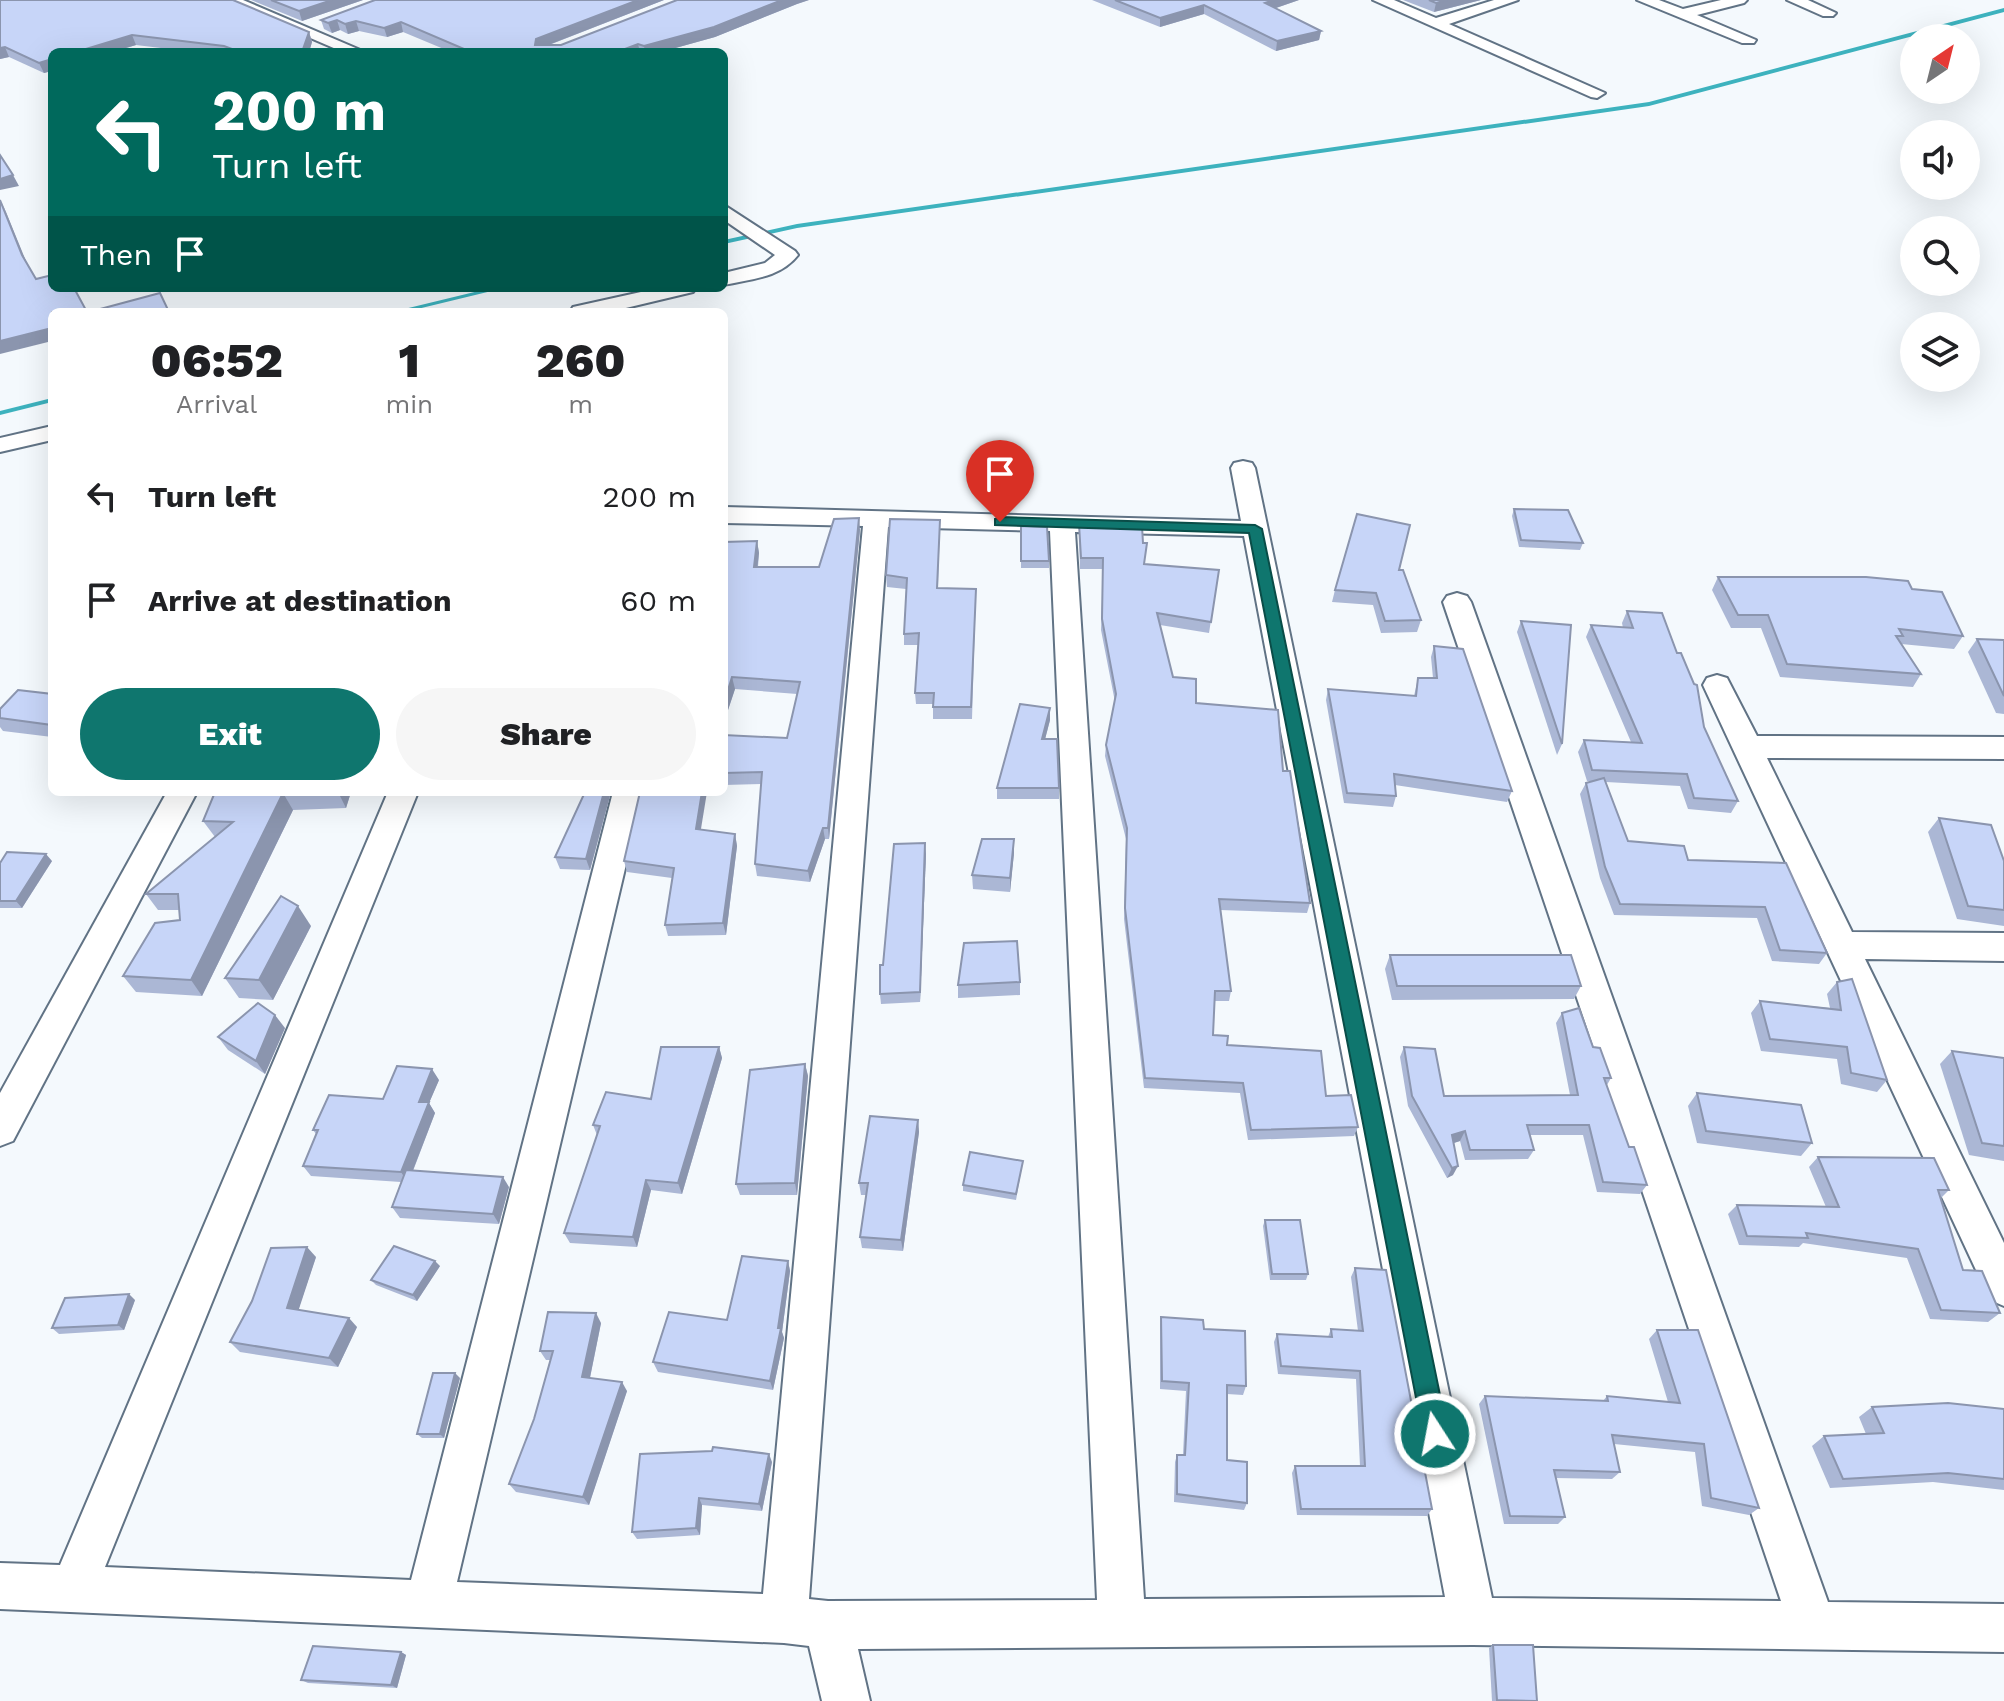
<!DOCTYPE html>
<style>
:root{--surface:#fff;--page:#f6f6f6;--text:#202124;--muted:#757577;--accent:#0f766e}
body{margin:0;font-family:"Work Sans",sans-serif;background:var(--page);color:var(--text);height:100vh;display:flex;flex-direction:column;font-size:30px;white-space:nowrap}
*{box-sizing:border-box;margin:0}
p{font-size:26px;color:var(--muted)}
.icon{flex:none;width:44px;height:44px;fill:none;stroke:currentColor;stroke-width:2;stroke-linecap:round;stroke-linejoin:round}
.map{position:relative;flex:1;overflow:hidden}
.side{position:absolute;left:48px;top:308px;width:680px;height:488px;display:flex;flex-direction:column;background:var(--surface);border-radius:12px;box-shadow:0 8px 32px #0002}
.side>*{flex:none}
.top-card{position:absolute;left:48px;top:48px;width:680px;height:244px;border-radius:12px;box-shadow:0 8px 32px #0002;background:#00695c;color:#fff;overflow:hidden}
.needle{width:52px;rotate:35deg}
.fabs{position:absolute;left:1900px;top:24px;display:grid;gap:16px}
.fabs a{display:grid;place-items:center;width:80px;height:80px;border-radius:50%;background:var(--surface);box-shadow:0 8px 32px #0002;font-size:40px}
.pin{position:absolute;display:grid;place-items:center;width:68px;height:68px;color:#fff;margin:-82px -34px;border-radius:50% 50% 50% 0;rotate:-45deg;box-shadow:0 0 8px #0007}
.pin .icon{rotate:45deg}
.me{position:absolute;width:88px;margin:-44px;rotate:349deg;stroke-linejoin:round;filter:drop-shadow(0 0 6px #0008)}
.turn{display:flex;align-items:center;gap:28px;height:168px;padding:0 32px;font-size:36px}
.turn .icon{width:104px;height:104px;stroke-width:2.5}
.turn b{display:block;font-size:56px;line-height:68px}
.then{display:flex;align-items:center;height:76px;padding:0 32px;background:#0003;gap:16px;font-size:30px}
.eta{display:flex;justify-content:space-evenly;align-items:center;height:136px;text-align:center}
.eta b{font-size:48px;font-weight:800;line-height:56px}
.action{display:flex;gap:16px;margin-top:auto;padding:16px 32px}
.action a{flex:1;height:92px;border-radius:48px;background:var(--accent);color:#fff;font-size:32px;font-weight:800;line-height:92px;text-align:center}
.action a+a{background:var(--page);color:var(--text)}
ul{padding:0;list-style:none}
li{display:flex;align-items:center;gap:24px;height:104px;padding:0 32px}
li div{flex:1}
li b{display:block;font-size:30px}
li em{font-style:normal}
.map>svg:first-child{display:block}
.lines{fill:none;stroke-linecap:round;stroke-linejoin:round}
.stream{fill:#3db2be;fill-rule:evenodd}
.minor-casing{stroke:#617385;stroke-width:4}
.minor{fill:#fff;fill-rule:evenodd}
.wall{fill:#abb7d5}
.shaded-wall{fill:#8b95ae}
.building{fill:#c7d5f8;stroke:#8b95ae;stroke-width:2}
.route{fill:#0f766e;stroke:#0a4d48;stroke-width:2}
</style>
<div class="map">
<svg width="2004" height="1701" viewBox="0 0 2004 1701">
<rect width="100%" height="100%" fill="#f4f9fd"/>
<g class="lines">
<g class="stream">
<path d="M2004,8V12L1649,106L797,228L724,244V240L797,224L1649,102Z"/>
<path d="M491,288H504L405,312H392Z"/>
<path d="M52,398V402L0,415V411Z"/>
</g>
<defs>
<g id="minor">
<path d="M222,0H243L365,52H343Z"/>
<path d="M1373,0H1394L1436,18L1494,0H1518L1449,24L1605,93L1597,98L1591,97Z"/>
<path d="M1637,0H1659L1683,9L1721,0H1747L1744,3L1697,15L1756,40L1754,43H1742Z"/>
<path d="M1787,0H1808L1836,13L1833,16H1823Z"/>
<path d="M724,205L795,251L798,255C780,278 751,279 724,285V273L765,263L775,255L724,220Z"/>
<path d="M659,288H696L693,292L609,312H570L573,307Z"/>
<path d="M52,426V440L0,452V438Z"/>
<path d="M1243,461L1252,463L1255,468L1492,1598L1781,1601L1443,602L1447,596L1457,593L1467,596L1471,602L1828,1602L2004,1604V1652L1473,1645L858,1649L870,1701H822L809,1646L784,1643L0,1609V1563L60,1565L388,792H418L105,1567L411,1580L613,792H643L457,1582L763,1594L863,526L724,523V507L1241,521L1231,468L1234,463ZM888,527L1050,531L1097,1600L828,1601L809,1599ZM1075,532L1244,536L1445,1597L1144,1599Z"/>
<path d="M1717,675L1727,678L1757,736L2004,737V759L1767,758L1852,932L2004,933V961L1865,959L2004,1243V1306L1990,1300L1703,685L1707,678Z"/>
<path d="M167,792H197L13,1141L0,1146V1093Z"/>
</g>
</defs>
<use href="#minor" class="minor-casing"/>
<use href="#minor" class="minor"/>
</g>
<g class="wall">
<path d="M0,0L309,32L312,42L309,52H194L136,45L44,73L9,57L0,59Z"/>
<path d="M251,0H363L302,21Z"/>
<path d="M375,0H664L549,45H561L677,0H809L797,4L715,37L661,52H451L403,32L387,37L359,31L348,34L340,30L332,33L324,29L321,20Z"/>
<path d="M1092,0H1299L1276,8L1321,31L1319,40L1276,51L1204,14L1160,27Z"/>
<path d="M1403,0H1481L1434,12Z"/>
<path d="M1514,509L1583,543L1580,550L1519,547L1512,516Z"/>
<path d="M940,520L938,588L976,589L972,719H933V704H916L915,693L918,645H904V634L906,589L887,587L886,575Z"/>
<path d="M1079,524L1144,564L1219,570L1209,633L1160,625L1173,677L1196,703L1283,771L1310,903L1307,913L1220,910L1231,991L1229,1001H1214L1213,1035L1227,1045L1326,1096L1358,1127L1354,1136L1248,1140L1240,1093L1144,1088L1124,919L1126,839L1105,756L1106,745L1115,702L1101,630L1103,569H1080Z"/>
<path d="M1021,526L1049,561V568H1021Z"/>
<path d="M860,530L829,839H825L810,882L757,876L755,864L761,784L724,785V735L787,738L797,694L735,689L724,722L757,541L759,553L758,567H819Z"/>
<path d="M1399,570L1421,620L1417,632L1381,633L1373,605L1332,602L1335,590Z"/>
<path d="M1718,577L1912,589L1963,636L1954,649L1901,644L1921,674L1913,687L1780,677L1761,628H1731L1712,590Z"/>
<path d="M1627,611L1704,727L1738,801L1731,813L1688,809L1680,786L1606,782L1628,841L1688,860L1786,863L1827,953L1819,964L1772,961L1757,918L1614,915L1600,878L1580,794L1586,783L1591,781H1587L1578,752L1584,740L1631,742L1586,637L1591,625L1623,628L1622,623Z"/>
<path d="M1521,621L1562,744L1557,755L1517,632Z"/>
<path d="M1977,639L2004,640V714L1996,713L1968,652Z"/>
<path d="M1434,646L1512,791L1507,802L1395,785L1396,796L1393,807L1344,803L1326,700L1328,689L1414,696L1418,678H1433L1431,657Z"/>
<path d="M52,694V737L3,731L0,727V709Z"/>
<path d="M1050,708V720L1045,739L1059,788V799H997V788Z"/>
<path d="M215,792H351L346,808L293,810L202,996L136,992L123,976L180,920L179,910H158L146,894L215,837L203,821Z"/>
<path d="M585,792H611L590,870L560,869L555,857Z"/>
<path d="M1939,818L2004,861V926L1957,919L1928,832Z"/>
<path d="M700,830L735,834L737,846L726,935L668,936L665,925L672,878L627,872L624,861Z"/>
<path d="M1014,853L1010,892L973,889L972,875Z"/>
<path d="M926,854L920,1002L881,1004L880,994L883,965Z"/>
<path d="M52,861L22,908H0V863Z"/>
<path d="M311,926L273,1000L239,998L225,978Z"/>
<path d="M1390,955L1581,986L1574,999L1392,1000L1385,969Z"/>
<path d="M1020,982V995L958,998V985Z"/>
<path d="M1837,982L1887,1080L1877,1092L1841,1084L1837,1059L1761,1051L1751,1013L1760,1001L1830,1008L1827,994Z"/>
<path d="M1562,1013L1593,1047L1611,1078L1607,1085L1629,1147L1647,1185L1640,1194L1597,1192L1583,1135H1529L1534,1150L1528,1159L1465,1160L1460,1141L1454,1143L1453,1175L1447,1178L1408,1106L1400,1057L1404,1047L1444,1096L1570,1095L1556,1023Z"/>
<path d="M285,1028L265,1074L228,1050L218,1037Z"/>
<path d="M719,1047L722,1058L682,1194L651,1190L637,1247L570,1243L564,1233L597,1135L593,1125L651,1099Z"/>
<path d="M1952,1051L2004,1058V1161L1969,1155L1940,1064Z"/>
<path d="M805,1064L808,1076L797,1195H740L736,1184Z"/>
<path d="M439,1080L429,1103L435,1113L413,1171L509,1187L499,1224L400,1218L392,1207L401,1182L311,1176L303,1166L316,1134L313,1130L383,1099Z"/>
<path d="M1697,1093L1812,1143L1801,1156L1697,1143L1688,1106Z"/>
<path d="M918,1120L919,1132L903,1251L862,1248L860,1237L866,1195H861L859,1183Z"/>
<path d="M1818,1157L1949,1190L1941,1198L1963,1270L2000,1313L1988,1322L1930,1319L1907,1258L1803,1243L1799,1247L1739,1245L1728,1214L1737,1205L1826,1207L1809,1167Z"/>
<path d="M1023,1161L1016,1200L963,1191V1185Z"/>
<path d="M1265,1220L1308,1274L1306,1280H1270L1263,1226Z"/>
<path d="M316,1257L298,1310L357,1327L338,1367L240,1352L230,1342Z"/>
<path d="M788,1261L790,1271L782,1332L784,1338L773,1390L658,1372L653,1362L727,1320Z"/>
<path d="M440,1266L417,1301L376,1285L371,1280Z"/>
<path d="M1355,1268L1420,1467L1432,1509L1427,1516L1297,1515L1292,1473L1295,1466H1360L1356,1379L1278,1374L1274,1342L1277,1334L1328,1337L1331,1329L1358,1331L1351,1277Z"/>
<path d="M135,1300L124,1330L59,1334L52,1328Z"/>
<path d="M1161,1317L1204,1329L1246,1386L1243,1395L1227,1394V1460L1247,1503L1244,1510L1174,1502L1175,1462L1177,1455H1183L1186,1391L1160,1389V1326Z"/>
<path d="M601,1323L590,1378L627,1391L589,1505L516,1492L509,1484L534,1419L550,1360H546L540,1351Z"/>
<path d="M1657,1330L1759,1508L1749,1515L1702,1506L1695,1452L1614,1444L1620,1472L1612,1479L1555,1478L1565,1517L1558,1524H1504L1479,1404L1485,1396L1603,1401L1607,1396L1668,1402L1649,1339Z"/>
<path d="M460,1378L444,1438H422L417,1434Z"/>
<path d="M1872,1407L2004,1409V1490L1933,1482L1830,1488L1812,1446L1824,1436L1866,1434L1859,1417Z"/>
<path d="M772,1462L762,1511L702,1505L700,1535L637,1539L632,1532Z"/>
<path d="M1493,1645L1537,1701H1492L1489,1648Z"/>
<path d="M401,1652L406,1655L397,1688L308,1683L301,1680Z"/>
</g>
<g class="shaded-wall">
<path d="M332,0H363L302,21L299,11Z"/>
<path d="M638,0H664L538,49L535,45L536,39Z"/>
<path d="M782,0H809L797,4L715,37L661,52H645L644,46Z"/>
<path d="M1274,0H1299L1264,12L1265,3Z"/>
<path d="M1447,0H1481L1434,12L1436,3Z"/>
<path d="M1204,5V14L1160,27V18Z"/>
<path d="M337,20L340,30L332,33L328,23Z"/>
<path d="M356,21L359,31L348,34L345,24Z"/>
<path d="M401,22L403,32L387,37L384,28Z"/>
<path d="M1321,31L1319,40L1276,51L1277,41Z"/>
<path d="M309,32L312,42L309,52H302Z"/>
<path d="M132,35L136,45L112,52H76Z"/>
<path d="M638,44L640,52H617Z"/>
<path d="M5,47L9,57L0,59V48Z"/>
<path d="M52,59V71L44,73L39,63Z"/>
<path d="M13,175L19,186L0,190V179Z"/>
<path d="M1,201L6,212L28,266L22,255Z"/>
<path d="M52,328V341L0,354V341Z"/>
<path d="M859,518L860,530L829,839L828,828Z"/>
<path d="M757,541L759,553L756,579L754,567Z"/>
<path d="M732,677L735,689L724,722V703Z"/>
<path d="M1050,708V720L1042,751V739Z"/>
<path d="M338,792H351L346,808Z"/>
<path d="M604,792H611L590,870L586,859Z"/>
<path d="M702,792H707L699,841L696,829Z"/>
<path d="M283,793L293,810L202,996L191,980Z"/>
<path d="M823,828L825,839L810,882L808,871Z"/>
<path d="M735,834L737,846L726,935L723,923Z"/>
<path d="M1014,839V853L1010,892V878Z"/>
<path d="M925,843L926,854L920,1002V992Z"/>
<path d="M46,854L52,861L22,908L16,901Z"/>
<path d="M298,906L311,926L273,1000L259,980Z"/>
<path d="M275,1015L285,1028L265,1074L256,1061Z"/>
<path d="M719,1047L722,1058L682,1194L678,1183Z"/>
<path d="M805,1064L808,1076L797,1195L795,1183Z"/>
<path d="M432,1069L439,1080L429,1103L435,1113L408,1183L401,1172L419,1102Z"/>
<path d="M918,1120L919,1132L903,1251L901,1240Z"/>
<path d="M1465,1131L1460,1141L1447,1145L1452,1135Z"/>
<path d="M1458,1166L1453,1175L1447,1178L1452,1168Z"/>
<path d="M503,1177L509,1187L499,1224L493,1214Z"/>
<path d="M646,1180L651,1190L637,1247L633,1237Z"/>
<path d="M307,1247L316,1257L296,1318L287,1308Z"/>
<path d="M435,1261L440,1266L417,1301L413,1295Z"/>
<path d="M788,1261L790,1271L782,1332L784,1338L773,1390L770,1381Z"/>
<path d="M129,1294L135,1300L124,1330L118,1325Z"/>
<path d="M596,1313L601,1323L588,1387L582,1377Z"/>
<path d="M349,1318L357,1327L338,1367L329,1358Z"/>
<path d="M455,1373L460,1378L444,1438L440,1434Z"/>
<path d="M622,1382L627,1391L589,1505L583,1497Z"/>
<path d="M769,1454L772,1462L762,1511L759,1504Z"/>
<path d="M699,1498L702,1505L700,1535L696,1528Z"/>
<path d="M401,1652L406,1655L397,1688L391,1685Z"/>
</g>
<g class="building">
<path d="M0,0H233L309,32L302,52H240L224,46L132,35L76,52H52V59L39,63L5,47L0,48Z"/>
<path d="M271,0H332L299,11Z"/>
<path d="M375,0H638L536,39L535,45H561L677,0H782L714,27L644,46L638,44L617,52H471L401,22L384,28L356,21L345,24L337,20L328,23L321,20Z"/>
<path d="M1115,0H1274L1265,3L1321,31L1277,41L1204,5L1160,18Z"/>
<path d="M1429,0H1447L1436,3Z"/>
<path d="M0,155L13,175L0,179Z"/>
<path d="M0,200L22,255L36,279L52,275V288H74L87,312H52V328L0,341Z"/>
<path d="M160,293L169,312H89Z"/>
<path d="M1514,509L1568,510L1583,543L1521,540Z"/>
<path d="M1357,514L1410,525L1399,570H1403L1421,620L1385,621L1376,593L1335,590Z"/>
<path d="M859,518L828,828H823L808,871L755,864L762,772L724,773V735L787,738L800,682L732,677L724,703V542L757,541L754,567H819L834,519Z"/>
<path d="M890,519L940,520L937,588L976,589L971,707H933L934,693H915L919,633L904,634L907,578L886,575Z"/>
<path d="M1079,524L1142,526L1143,543H1147L1144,564L1219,570L1211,622L1157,613L1173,677L1196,679V703L1278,710L1283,771H1290L1310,903L1219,899L1231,991H1215L1213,1035L1228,1036L1227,1045L1321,1051L1326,1096L1351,1095L1358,1127L1251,1130L1243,1083L1145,1078L1125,908L1127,828L1106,745L1116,694L1102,619L1103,558H1081Z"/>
<path d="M1021,526L1047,527L1049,561H1021Z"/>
<path d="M1718,577H1866L1908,581L1912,589L1942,592L1963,636L1899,629L1903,636H1896L1921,674L1787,664L1768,615H1738Z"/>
<path d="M1627,611L1662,613L1677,653H1681L1694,684L1697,685L1704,727L1738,801L1694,798L1687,774L1592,770L1584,740L1642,743L1591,625L1633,628Z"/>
<path d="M1521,621L1571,625L1562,744Z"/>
<path d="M1977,639L2004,640V696Z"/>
<path d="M1434,646L1463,649L1512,791L1394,774L1396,796L1347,793L1328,689L1416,696L1418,678H1437Z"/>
<path d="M18,690L52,694V725L0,718V709Z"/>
<path d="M1020,704L1050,708L1042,739H1057L1059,788H997Z"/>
<path d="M1604,778L1628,841L1684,846L1688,860L1786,863L1827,953L1780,950L1765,907L1620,904L1605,867L1586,783Z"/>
<path d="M215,792H320L283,793L191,980L123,976L155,923L180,920L178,894H146L233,822L203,821Z"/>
<path d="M585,792H604L586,859L555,857Z"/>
<path d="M640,792H702L696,829L735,834L723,923L665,925L674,868L624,861Z"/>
<path d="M1939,818L1991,825L2004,861V910L1968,906Z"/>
<path d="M982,839H1014L1010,878L972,875Z"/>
<path d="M925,843L920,992L880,994V965H883L894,844Z"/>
<path d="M7,852L46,854L16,901H0V863Z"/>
<path d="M281,896L298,906L259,980L225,978Z"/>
<path d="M1017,941L1020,982L958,985L964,943Z"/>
<path d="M1390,955H1571L1581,986H1397Z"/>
<path d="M1852,979L1887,1080L1851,1073L1847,1047L1770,1039L1760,1001L1841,1010L1837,982Z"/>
<path d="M258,1003L275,1015L256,1061L218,1037Z"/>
<path d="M1579,1008L1593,1047L1600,1048L1611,1078H1604L1629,1147H1634L1647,1185L1603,1182L1589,1125H1527L1534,1150H1470L1465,1131L1452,1135L1458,1166L1452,1168L1412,1096L1404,1047L1435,1049L1444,1096L1578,1095L1562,1013Z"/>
<path d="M661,1047H719L678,1183L646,1180L633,1237L564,1233L600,1126L593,1125L606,1092L651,1099Z"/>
<path d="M1952,1051L2004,1058V1146L1982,1143Z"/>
<path d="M805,1064L795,1183L736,1184L750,1070Z"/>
<path d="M397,1066L432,1069L419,1102H429L401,1172L303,1166L318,1130H313L329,1095L383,1099Z"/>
<path d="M1697,1093L1801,1105L1812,1143L1706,1131Z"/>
<path d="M870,1116L918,1120L901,1240L860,1237L868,1183H859Z"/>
<path d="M970,1152L1023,1161L1016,1194L963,1185Z"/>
<path d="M1818,1157L1934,1158L1949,1190H1938L1963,1270L1982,1271L2000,1313L1941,1310L1918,1249L1806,1233L1808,1238L1747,1236L1737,1205L1839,1207Z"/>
<path d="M406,1170L503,1177L493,1214L392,1207Z"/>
<path d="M1265,1220H1300L1308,1274H1272Z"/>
<path d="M394,1246L435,1261L413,1295L371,1280Z"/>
<path d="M307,1247L287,1308L349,1318L329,1358L230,1342L252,1301L271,1248Z"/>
<path d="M742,1256L788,1261L778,1328H781L770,1381L653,1362L669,1312L727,1320Z"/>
<path d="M1355,1268L1386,1270L1417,1432L1420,1467H1424L1432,1509H1301L1295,1466H1365L1360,1371L1281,1366L1277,1334L1332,1337L1331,1329L1363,1331Z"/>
<path d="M129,1294L118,1325L52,1328L65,1298Z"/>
<path d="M548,1312L596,1313L582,1377L622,1382L583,1497L509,1484L534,1419L553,1351H540Z"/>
<path d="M1161,1317L1203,1320L1204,1329L1245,1331L1246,1386L1227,1385V1460L1247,1462V1503L1177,1494V1455H1185L1189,1383L1162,1381Z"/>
<path d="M1657,1330H1698L1759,1508L1711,1498L1704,1444L1612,1435L1620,1472L1554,1470L1565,1517L1510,1516L1485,1396L1608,1401L1607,1396L1680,1403Z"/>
<path d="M433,1373H455L440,1434H417Z"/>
<path d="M1948,1403L2004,1409V1479L1948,1473L1843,1479L1824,1436L1884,1433L1872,1407Z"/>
<path d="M713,1447L769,1454L759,1504L699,1498L696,1528L632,1532L640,1454L712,1451Z"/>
<path d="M1493,1645H1533L1537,1701L1497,1700Z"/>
<path d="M313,1646L401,1652L391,1685L301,1680Z"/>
</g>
<path class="route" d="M1000,517L1255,525L1262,529L1448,1434L1444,1443L1435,1446L1427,1443L1423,1434L1249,533L995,525V519Z"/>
</svg>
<div class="fabs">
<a><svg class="needle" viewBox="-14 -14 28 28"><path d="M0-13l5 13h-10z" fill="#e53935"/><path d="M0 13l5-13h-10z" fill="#757577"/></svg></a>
<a><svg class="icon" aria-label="sound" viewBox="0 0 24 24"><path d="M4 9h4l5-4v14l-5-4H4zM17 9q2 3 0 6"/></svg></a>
<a><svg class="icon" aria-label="search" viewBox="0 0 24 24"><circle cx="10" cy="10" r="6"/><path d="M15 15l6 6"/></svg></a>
<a><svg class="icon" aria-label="layers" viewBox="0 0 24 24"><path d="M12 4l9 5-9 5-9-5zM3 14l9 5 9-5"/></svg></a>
</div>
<div class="pin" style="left:1000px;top:522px;background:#d93025"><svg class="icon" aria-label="arrive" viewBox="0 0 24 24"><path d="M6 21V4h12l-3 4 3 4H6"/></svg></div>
<svg class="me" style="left:1435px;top:1434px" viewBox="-20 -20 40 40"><circle r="17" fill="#0f766e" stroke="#fff" stroke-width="3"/><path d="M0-11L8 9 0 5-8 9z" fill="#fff"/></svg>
<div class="top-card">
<div class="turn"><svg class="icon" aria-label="left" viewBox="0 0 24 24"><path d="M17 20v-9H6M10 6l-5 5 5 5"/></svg><div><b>200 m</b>Turn left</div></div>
<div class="then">Then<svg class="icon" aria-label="arrive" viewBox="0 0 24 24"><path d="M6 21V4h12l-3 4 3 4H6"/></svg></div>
</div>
<section class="side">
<div class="eta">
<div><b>06:52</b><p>Arrival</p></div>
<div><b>1</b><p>min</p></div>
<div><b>260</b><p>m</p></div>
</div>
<ul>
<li><svg class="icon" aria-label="left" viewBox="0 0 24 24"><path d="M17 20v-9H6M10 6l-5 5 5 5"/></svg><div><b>Turn left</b></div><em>200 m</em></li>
<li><svg class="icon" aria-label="arrive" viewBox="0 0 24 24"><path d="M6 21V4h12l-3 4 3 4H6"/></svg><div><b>Arrive at destination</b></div><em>60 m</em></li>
</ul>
<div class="action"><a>Exit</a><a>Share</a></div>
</section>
</div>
